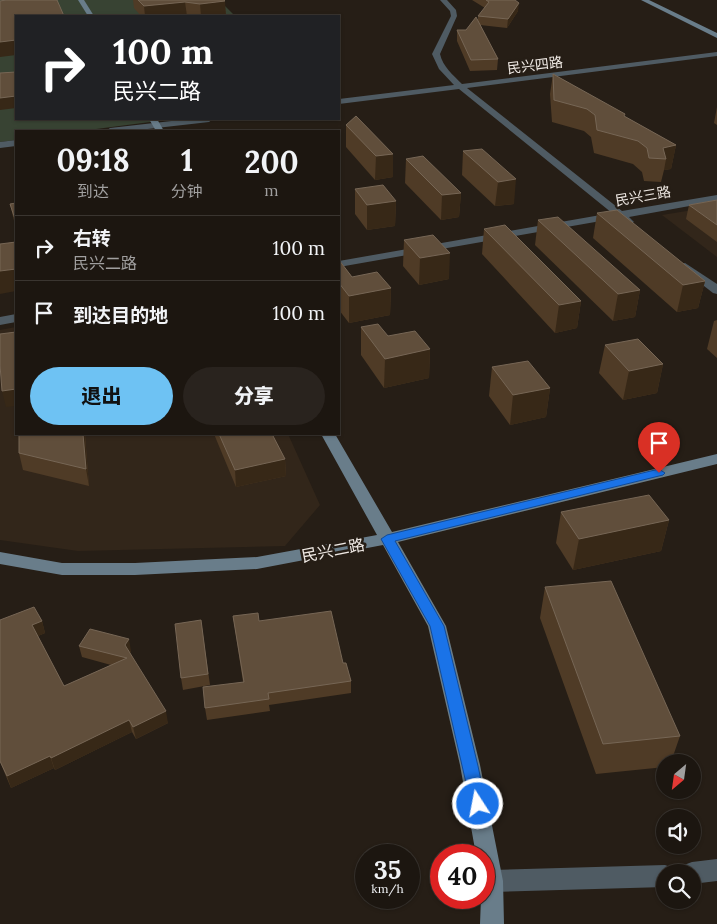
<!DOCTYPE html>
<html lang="zh">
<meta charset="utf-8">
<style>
:root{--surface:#1c1610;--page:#29231e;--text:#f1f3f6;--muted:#a09f9f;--line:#3a3530;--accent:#6ec2f3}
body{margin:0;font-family:Lora,"Noto Sans SC",serif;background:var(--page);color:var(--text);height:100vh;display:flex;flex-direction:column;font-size:19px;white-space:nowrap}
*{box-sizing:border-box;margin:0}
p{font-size:16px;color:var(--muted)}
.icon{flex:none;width:28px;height:28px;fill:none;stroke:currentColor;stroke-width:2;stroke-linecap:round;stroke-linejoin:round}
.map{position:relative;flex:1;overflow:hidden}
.side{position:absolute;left:15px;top:130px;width:325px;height:305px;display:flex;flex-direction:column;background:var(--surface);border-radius:0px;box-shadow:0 1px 4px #0004,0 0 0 1px var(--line)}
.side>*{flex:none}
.hud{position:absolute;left:15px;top:15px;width:325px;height:105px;border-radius:0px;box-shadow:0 1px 4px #0004,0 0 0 1px var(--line);background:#202124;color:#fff;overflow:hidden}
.needle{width:32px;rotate:209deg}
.tools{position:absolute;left:656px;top:754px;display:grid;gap:10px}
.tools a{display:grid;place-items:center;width:45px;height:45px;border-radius:50%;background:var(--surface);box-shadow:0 1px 4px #0004,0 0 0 1px var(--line);font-size:25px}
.speed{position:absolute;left:355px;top:844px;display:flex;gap:10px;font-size:25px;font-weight:700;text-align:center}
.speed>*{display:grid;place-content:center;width:65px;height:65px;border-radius:50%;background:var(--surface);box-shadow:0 1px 4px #0004,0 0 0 1px var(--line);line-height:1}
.speed small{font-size:12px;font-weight:400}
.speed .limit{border:8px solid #d22;background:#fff;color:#111}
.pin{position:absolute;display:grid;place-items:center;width:42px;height:42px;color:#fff;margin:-51px -21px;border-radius:50% 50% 50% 0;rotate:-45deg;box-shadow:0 0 5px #0007}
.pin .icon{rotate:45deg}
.me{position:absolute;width:55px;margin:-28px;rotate:349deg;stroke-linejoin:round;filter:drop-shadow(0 0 4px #0008)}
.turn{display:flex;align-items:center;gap:18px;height:105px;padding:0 15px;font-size:22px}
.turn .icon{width:65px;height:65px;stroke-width:2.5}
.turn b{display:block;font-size:35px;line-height:42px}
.eta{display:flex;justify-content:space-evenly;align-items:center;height:85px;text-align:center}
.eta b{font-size:30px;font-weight:800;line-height:35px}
.button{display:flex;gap:10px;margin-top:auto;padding:10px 15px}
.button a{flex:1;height:58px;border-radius:30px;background:var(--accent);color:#111;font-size:20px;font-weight:800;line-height:58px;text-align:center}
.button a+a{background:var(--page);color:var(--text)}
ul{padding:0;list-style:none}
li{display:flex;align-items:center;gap:15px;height:65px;padding:0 15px;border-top:1px solid var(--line)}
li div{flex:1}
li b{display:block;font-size:19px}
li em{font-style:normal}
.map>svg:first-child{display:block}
.built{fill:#32261a}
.green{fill:#384333}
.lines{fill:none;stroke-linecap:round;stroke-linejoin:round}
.street{fill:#4f5b63;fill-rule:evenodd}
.secondary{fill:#697d8a;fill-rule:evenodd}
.wall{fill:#4f3b26}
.shaded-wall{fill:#372817}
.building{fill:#604e3b;stroke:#766655}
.route{fill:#1a73e8;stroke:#114b97}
.labels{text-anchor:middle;stroke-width:5;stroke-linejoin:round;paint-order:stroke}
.far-street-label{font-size:14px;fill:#eee8e3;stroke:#261e16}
.street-label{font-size:16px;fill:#eee8e3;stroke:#261e16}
</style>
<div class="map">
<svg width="717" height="924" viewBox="0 0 717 924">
<rect width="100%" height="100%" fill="#261e16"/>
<g class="built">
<path d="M717,206V257L662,215Z"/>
<path d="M16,327V434H288L320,505L285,546L78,551L0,540V330Z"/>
</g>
<path class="green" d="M0,0H219L235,16H16V119H173L81,131H16V140L0,142Z"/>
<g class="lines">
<g class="street">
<path d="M440,0H447L456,10L457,16L440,54C443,67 453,75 462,84L717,52V56L467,88L622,211L717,195V201L629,217L634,222L629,225L618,218L339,267V261L612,213L459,89L339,104V99L454,85L439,69L432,54L451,16L450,11Z"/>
<path d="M189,119H213L209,122L130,131H106L110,128Z"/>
<path d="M16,140V146L0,148V142Z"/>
<path d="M685,263L717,284V294L713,293L681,268L679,266L681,264Z"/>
<path d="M16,314V322L0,325V317Z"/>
<path d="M717,859V881L692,884V872H681L684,865L692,862Z"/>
<path d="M665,865L673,868L675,872H665V887L492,892L484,888V873L492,870Z"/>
</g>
<g class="secondary">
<path d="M78,0H84L94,16H88Z"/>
<path d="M641,0H649L717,33V38Z"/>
<path d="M149,119H157L164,131H156Z"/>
<path d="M321,434H335L392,532L717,454V464L398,542L446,626L480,765L503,881L504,924H480L481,898H484V855H476L460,765L428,626L383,545L257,569L135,575H62L0,564V552L62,563H135L257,557L377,535Z"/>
</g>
</g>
<g class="wall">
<path d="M133,0H224L226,16H141L134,8Z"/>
<path d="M472,0H515L518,11L507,28L480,25L498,59L497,70L470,71L457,41V30H466L478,21V16L485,8Z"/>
<path d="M553,74L624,116L676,145L671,169L664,170L661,182L644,181L642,172L633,164L594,153L591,137L584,131L552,122L550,94Z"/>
<path d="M717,107V125L714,123Z"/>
<path d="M346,125L393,154V177L375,180L346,147Z"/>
<path d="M482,149L514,204L495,206L462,175L463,151Z"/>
<path d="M406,159L461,193L459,217L441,220L405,183Z"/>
<path d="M355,189L396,201L395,226L367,230L355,214Z"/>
<path d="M717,200V242L686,219L689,205Z"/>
<path d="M16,203V229L10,204Z"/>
<path d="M597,213L705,281L698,308L677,312L593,238Z"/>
<path d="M538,220L640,290L635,317L613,321L535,245Z"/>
<path d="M484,229L581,301L577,328L555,333L482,254Z"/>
<path d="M404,240L449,279L419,285L403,266Z"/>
<path d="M339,260L352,277L391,288L390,315L349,323L339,310Z"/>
<path d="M717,320V358L707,349L714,321Z"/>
<path d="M361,327L430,349L429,378L384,388L361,355Z"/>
<path d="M605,345L663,364L657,393L623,400L599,373Z"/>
<path d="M492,367L550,388L546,417L510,425L489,396Z"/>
<path d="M19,434H85L89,486L23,470L19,453Z"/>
<path d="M214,434H272L285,459L286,476L236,487Z"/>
<path d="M561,512L669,520L661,551L573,570L556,543Z"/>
<path d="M545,587L680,736L671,762H665V767L596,774L540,618Z"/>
<path d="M233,616L259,621L343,663L351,681V693L269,705L270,711L207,720L205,708L243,682Z"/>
<path d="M0,620L42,621L45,633L38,636L64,686L111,665L82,657L79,646L131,651L130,653L168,723L136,739L132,732L55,770L54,768L11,788L0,762Z"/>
<path d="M201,620L210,685L183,690L181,678Z"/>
</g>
<g class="shaded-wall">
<path d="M225,1L226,16H201L200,4Z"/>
<path d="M185,2L187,16H145L144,6Z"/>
<path d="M519,3L518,11L507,28L508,19Z"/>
<path d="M16,40V55L0,57V42Z"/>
<path d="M16,96V108L0,110V98Z"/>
<path d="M676,145L671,169L664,170L666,159L663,148Z"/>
<path d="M393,154V177L375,180L376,156Z"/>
<path d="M516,179L514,204L495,206L498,182Z"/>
<path d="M461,193L459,217L441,220L442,195Z"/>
<path d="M396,201L395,226L367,230V205Z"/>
<path d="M450,253L449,279L419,285L420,258Z"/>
<path d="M16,269V291L0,294V271Z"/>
<path d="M705,281L698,308L677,312L683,285Z"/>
<path d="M391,288L390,315L349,323V296Z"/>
<path d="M640,290L635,317L613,321L618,294Z"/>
<path d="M581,301L577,328L555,333L559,305Z"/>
<path d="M430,349L429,378L384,388L385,359Z"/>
<path d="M663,364L657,393L623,400L629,371Z"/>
<path d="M550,388L546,417L510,425L513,395Z"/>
<path d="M16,389V406L6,407L2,391Z"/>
<path d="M83,434H85V437L89,486L86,469Z"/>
<path d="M285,459L286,476L236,487L235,470Z"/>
<path d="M669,520L661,551L573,570L579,539Z"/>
<path d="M42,621L45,633L36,637L32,625Z"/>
<path d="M129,639L131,651L128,657L125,645Z"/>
<path d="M166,711L168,723L136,739L133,727Z"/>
<path d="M129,720L132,732L55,770L51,758Z"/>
<path d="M50,756L54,768L11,788L7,776Z"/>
</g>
<g class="building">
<path d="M6,0H57L64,16H16V40L0,42V1Z"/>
<path d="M138,0H224L225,1L200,4L185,2L144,6Z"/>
<path d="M486,0H515L519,3L508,19L478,16L489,2Z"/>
<path d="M476,17L498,59L471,60L457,30H466Z"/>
<path d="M16,72V96L0,98V73Z"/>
<path d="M553,74L625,114L624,116L676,145L663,148L666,159L649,158L647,148L638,141L597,130L595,115L587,109L554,100Z"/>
<path d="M356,116L393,154L376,156L346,125Z"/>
<path d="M482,149L516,179L498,182L463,151Z"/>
<path d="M423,156L461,193L442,195L406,159Z"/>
<path d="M383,185L396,201L367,205L355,189Z"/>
<path d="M717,200V225L689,205Z"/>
<path d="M16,203V222L10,204Z"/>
<path d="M617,210L705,281L683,285L597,213Z"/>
<path d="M558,217L640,290L618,294L538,220Z"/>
<path d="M505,225L581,301L559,305L484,229Z"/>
<path d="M433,235L450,253L420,258L404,240Z"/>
<path d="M16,242V269L0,271V244Z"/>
<path d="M339,260L352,277L377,272L391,288L349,296L339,283Z"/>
<path d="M378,324L388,336L415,331L430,349L385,359L361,327Z"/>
<path d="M16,332V389L2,391L0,365V334Z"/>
<path d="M638,339L663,364L629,371L605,345Z"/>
<path d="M528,361L550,388L513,395L492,367Z"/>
<path d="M19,434H83L86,469L19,453Z"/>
<path d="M219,434H272L285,459L235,470Z"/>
<path d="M649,495L669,520L579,539L561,512Z"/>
<path d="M611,581L680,736L603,744L545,587Z"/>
<path d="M34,607L42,621L32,625L64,686L127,658L79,646L90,629L129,639L125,645L166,711L133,727L129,720L51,758L50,756L7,776L0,761V620Z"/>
<path d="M331,611L343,663H346L351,681L268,693L269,699L205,708L203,687L244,682L233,616L258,613L259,621Z"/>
<path d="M201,620L208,674L181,678L175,624Z"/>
</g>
<path class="route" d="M659,469L665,473L663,475L395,541L444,626L478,766L486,804L483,809L478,811L472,809L430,626L381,539L387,535Z"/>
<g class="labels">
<g class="far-street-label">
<text transform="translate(535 65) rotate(-7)" y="5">民兴四路</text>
<text transform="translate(643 196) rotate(-10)" y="5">民兴三路</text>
</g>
<g class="street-label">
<text transform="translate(333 550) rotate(-11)" y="6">民兴二路</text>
</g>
</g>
</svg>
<div class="tools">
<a><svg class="needle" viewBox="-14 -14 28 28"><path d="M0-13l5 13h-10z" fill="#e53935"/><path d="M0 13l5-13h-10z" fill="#a09f9f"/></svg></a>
<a><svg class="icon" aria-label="sound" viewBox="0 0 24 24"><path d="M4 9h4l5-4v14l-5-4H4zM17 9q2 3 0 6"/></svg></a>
<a><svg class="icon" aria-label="search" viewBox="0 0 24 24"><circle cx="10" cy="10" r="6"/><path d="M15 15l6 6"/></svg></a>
</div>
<div class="speed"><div>35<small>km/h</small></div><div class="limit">40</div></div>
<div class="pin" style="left:659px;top:473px;background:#d93025"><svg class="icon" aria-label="arrive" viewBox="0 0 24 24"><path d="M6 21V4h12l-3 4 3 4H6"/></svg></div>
<svg class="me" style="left:478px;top:804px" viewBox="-20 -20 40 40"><circle r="17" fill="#1a73e8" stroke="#fff" stroke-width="3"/><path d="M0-11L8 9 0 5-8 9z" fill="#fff"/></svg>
<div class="hud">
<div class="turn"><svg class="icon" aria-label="right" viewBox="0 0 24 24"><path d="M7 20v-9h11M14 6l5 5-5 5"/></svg><div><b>100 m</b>民兴二路</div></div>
</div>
<section class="side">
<div class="eta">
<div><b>09:18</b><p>到达</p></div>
<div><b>1</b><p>分钟</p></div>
<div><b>200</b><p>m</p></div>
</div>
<ul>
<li><svg class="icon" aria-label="right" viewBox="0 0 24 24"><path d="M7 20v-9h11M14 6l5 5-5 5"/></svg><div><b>右转</b><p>民兴二路</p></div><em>100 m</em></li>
<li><svg class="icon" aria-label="arrive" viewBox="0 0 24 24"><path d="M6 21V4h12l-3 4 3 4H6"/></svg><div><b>到达目的地</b></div><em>100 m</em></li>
</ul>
<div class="button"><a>退出</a><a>分享</a></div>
</section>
</div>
